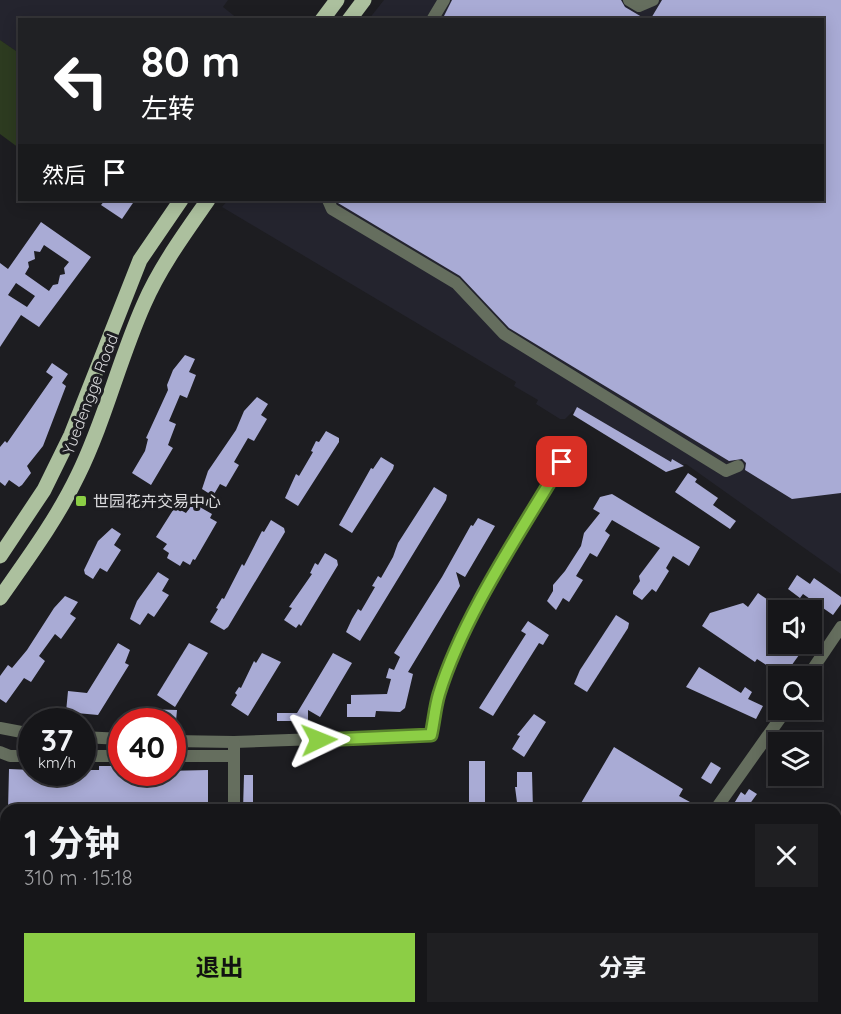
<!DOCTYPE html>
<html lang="zh">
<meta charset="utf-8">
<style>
:root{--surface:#161619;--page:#1f1f22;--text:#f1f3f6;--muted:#9e9fa2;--line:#353538;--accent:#8cce45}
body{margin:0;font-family:Quicksand,"Noto Sans SC",sans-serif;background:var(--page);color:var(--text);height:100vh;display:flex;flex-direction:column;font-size:22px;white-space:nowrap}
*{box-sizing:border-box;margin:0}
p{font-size:20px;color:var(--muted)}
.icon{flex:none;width:33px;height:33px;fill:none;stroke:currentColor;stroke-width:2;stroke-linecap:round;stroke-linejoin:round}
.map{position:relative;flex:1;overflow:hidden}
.side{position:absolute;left:0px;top:804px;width:842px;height:210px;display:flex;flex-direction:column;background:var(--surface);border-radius:18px 18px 0 0;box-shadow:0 3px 15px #0003,0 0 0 2px var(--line)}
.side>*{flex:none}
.hud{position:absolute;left:18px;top:18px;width:806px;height:183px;border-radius:0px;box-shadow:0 3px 15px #0003,0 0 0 2px var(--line);background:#202124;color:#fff;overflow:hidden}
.tools{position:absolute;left:768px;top:600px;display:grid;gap:12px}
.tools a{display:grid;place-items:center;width:54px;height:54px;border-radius:0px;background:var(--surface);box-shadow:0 3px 15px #0003,0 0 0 2px var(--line);font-size:30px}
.speed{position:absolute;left:18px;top:708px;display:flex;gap:12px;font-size:30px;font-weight:700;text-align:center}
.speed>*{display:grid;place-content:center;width:78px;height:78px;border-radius:50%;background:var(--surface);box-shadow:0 3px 15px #0003,0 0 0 2px var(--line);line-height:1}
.speed small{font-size:15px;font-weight:400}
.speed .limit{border:9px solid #d22;background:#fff;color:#111}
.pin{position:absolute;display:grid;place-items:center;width:51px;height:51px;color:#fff;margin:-26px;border-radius:12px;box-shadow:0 3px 9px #0006}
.me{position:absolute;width:66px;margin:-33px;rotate:88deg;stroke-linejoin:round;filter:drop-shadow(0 0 4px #0008)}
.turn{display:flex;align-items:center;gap:21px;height:126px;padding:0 24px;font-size:27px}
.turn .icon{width:78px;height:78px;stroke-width:2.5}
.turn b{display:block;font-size:42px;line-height:51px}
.then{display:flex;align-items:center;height:57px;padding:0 24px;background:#0003;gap:12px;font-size:22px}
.round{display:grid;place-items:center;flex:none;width:63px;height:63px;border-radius:0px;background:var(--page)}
.head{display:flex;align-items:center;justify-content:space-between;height:102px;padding:0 24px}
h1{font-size:36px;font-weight:700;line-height:45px}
.cta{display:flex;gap:12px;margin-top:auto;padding:12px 24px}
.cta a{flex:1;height:69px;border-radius:0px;background:var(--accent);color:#111;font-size:24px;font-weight:700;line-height:69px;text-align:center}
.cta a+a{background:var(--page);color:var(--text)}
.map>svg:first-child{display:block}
.built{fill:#24242e}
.green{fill:#2d3b20}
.building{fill:#a9abd5;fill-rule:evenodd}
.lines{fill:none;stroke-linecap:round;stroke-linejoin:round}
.minor{stroke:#656e5e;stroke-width:12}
.major{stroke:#acc09e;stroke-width:15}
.route-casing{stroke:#5b862d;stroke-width:15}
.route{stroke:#8cce45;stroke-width:10}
.poi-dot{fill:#8cce45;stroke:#1d1d21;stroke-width:2}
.labels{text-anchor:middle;stroke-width:6;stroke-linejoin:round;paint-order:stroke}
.street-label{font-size:16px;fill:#d9d9dc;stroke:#1d1d21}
.poi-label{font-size:16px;fill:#d9d9dc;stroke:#1d1d21;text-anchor:start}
</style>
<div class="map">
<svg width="841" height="1014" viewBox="0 0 841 1014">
<rect width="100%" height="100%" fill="#1d1d21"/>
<g class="built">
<path d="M0,0H228L223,7L238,19L20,20L19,53L0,40Z"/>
<path d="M384,0H841V574L686,464L667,468L573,411L565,419H560L536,404L538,400L514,386L516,382L222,207L228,200H822V20L369,19Z"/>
</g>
<path class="green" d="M0,40L19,53V148L0,134Z"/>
<g class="building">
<path d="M452,0H621L625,7L647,20H442Z"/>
<path d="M662,0H841V493L792,499L745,470L746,463L742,459L729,461L509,328L460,276L338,203L337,200H822V20H650Z"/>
<path d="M105,200H135L122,219L101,205Z"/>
<path d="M41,222L91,257L39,327L21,315L0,347V263L8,269ZM44,245L69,262L64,268L65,274L60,275L58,284L53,285L49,291L25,274L29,267L28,262L35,259L34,251L40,252ZM16,283L35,296L27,307L8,295Z"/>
<path d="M185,355L195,359L189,372L196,375L187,398L180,395L169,421L176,424L168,445L173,448L151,485L132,473L145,451L148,439L146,438L168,390L167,385L173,370Z"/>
<path d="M52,363L68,374L62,383L66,386L43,446L27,466L31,473L22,485L19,487L9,480L5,486L0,482V447L5,441L7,443L53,377L46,372Z"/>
<path d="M257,397L268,404L261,415L267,419L254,441L248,438L234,462L239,465L226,487L220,484L213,496L202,489L208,471L236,430L244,411Z"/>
<path d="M577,407L671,462L672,459L684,466L666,472L573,415Z"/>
<path d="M326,431L339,438V442L298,506L285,498L296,474L299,476L313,452L311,451L316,441L319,442Z"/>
<path d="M381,457L394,465L393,469L352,533L339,525L371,468L373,469Z"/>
<path d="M688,473L697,479L695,482L718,498L713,505L736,521L730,529L675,492Z"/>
<path d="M434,487L447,495L446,500L360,641L346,632L352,619L358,609L361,611L375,587L372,586L378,576L381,578L393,557L398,543Z"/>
<path d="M612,494L700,547L689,566L673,556L666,568L669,571L656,592L652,589L642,600L633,594V591L640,581L639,576L660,548L612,520L605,531L610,535L597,557L590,553L576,576L583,580L569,602L563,598L556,610L547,601L553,591V585L565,571L581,546L584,533L600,513L593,509L600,497Z"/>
<path d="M191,506L196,509L198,506L212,514L210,518L217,522L195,560L193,559L190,565L183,561L180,566L167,558L169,553L163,549L167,544L156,537L175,507L186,513Z"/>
<path d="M478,518L495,526L465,577L456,572L460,586L408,672L413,674L405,708L400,712L376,711L375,717H347V704H351V695L387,694L391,679L386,678L389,668L394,670L400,657L394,653L442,577L471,525L473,526Z"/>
<path d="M271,520L284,528L285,532L228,627L224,630L210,622L218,609L216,608L222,598L224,599L242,564L244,566L262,531L264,532Z"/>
<path d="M112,528L121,534L114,545L121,550L107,572L100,568L93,579L85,574L84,570L98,541Z"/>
<path d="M325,553L337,560L338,565L301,626L299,624L296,628L284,620L292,608L289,607L312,574L310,573L315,563L318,565Z"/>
<path d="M158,572L169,579L162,591L169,595L154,617L148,613L140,625L130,619L131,616L137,601Z"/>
<path d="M797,575L810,584L814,578L841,597V604L833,615L803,594L800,598L788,589Z"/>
<path d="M758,593L778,607V644H797L804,648L784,676L757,659L755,662L702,626L710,613L743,603L748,607Z"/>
<path d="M65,596L78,602L70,614L76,618L61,639L55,634L39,656L45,661L31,682L24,678L6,703L0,699V676L8,665L12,668L27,650L54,608Z"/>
<path d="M616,615L629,623L628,628L587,692L574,684L580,670Z"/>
<path d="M528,621L549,635L543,645L539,643L493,716L479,708L526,634L521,631Z"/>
<path d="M118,643L130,650L125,663L129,665L98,715L66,712L68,691L87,693Z"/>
<path d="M189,643L208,653L175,707L157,695Z"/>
<path d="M262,653L281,662L248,716L231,705L237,695L235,693L239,687L241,688L254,661L256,663Z"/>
<path d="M333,653L352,663L320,717L308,710V721H277V713H297Z"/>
<path d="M699,667L741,693L745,687L752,692L748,699L763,706L756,719L686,687Z"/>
<path d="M143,709L177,710L176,721L143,720Z"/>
<path d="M534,714L546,722L524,757L512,749L520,736L517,735Z"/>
<path d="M614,747L683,789L679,796L690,802L685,810H605L598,806L595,810H577Z"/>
<rect x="469" y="761" width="16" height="49"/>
<path d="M711,762L721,768L711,784L701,778Z"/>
<path d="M99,766H117V770L122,772L208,770V810H8L9,769L32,770V772H82V770H99Z"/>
<path d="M517,772H532L533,810H518L515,787H517Z"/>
<path d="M244,775H253V810H243Z"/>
<path d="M749,789L757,794L749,805L747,804L743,810H730L741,792L745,795Z"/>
</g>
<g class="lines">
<g class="minor">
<path d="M629,0L639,6L653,0"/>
<path d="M432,20L444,0"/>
<path d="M328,200L332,209L456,283L504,334L726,471L738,466"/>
<path d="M808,676L841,627"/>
<path d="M0,728L32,734"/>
<path d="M82,737L122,739"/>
<path d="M172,741L234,742L431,735C434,722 435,707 439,694C462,617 520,532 562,462"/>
<path d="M0,752L10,756H32"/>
<path d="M82,756H122"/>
<path d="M172,756H234"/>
<path d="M234,810V742"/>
<path d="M715,810L786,710"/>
<path d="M0,990H6"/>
<path d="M232,1014V1008"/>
<path d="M571,1014L575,1008"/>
</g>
<g class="major">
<path d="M322,20L337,0"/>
<path d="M349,20L364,0"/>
<path d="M0,556L44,490L71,435L140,260L181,200"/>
<path d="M0,598C28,558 57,519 78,475C105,420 119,360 144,304C160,267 185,233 208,200"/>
</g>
</g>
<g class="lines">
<defs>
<path id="route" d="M319,740L431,735C434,722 435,707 439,694C463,616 520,533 562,462"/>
</defs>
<use href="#route" class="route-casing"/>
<use href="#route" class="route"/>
</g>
<rect class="poi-dot" x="75" y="495" width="12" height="12" rx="3"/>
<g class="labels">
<g class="street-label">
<text transform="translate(90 394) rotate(-69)" y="6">Yuedengge Road</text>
</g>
<g class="poi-label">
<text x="93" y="507">世园花卉交易中心</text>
</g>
</g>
</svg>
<div class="tools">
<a><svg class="icon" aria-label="sound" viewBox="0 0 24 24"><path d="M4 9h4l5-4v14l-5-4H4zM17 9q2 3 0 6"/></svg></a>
<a><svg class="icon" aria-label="search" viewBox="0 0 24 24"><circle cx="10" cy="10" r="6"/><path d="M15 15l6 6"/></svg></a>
<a><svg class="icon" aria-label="layers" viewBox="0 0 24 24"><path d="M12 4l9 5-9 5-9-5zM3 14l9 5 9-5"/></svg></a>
</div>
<div class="speed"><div>37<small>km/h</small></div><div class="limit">40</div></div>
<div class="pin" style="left:562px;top:462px;background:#d93025"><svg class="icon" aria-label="arrive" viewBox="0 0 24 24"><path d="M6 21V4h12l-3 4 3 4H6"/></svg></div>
<svg class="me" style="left:319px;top:740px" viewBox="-20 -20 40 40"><path d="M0-17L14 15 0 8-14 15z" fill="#8cce45" stroke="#fff" stroke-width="4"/></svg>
<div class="hud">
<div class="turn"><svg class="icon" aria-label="left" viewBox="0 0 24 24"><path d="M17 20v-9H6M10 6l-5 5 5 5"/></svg><div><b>80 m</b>左转</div></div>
<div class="then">然后<svg class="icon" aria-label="arrive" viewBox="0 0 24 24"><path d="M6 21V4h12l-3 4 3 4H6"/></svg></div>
</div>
<section class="side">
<div class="head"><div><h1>1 分钟</h1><p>310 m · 15:18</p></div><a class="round"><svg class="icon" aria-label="close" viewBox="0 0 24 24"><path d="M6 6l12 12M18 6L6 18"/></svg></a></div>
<div class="cta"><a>退出</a><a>分享</a></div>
</section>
</div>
